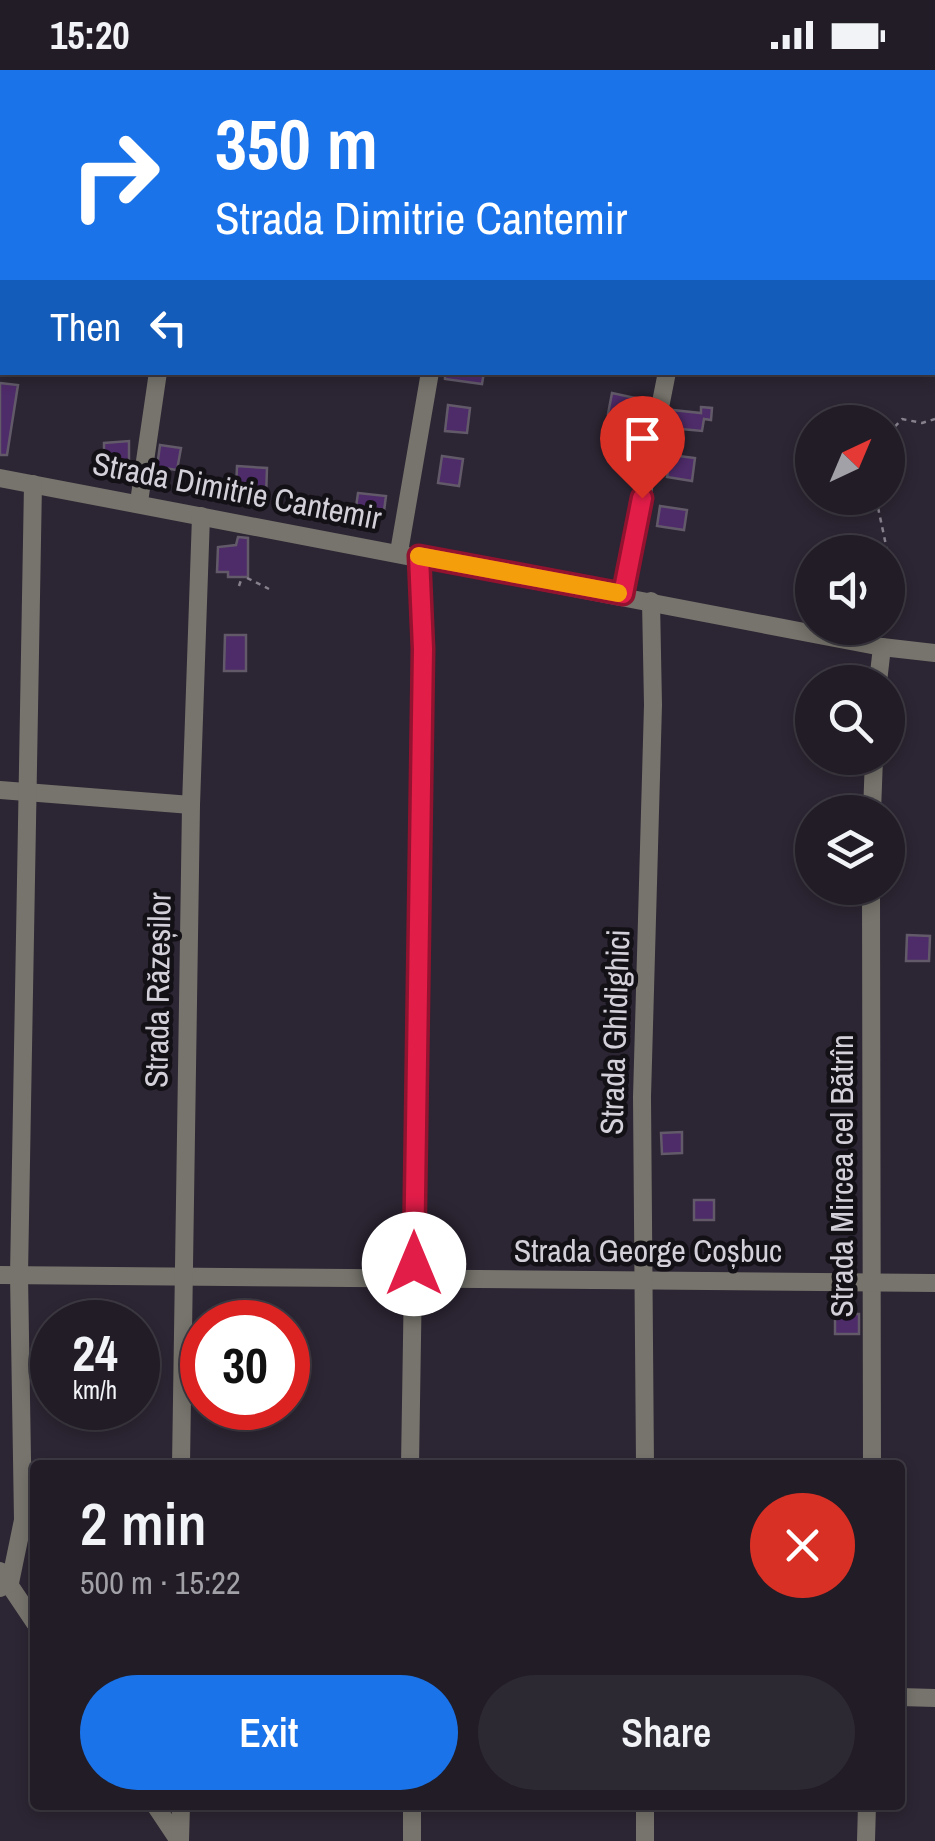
<!DOCTYPE html>
<meta charset="utf-8">
<style>
:root{--surface:#211c26;--page:#2d2932;--text:#f1f3f6;--muted:#a2a1a7;--line:#3e3a43;--accent:#1a73e8}
body{margin:0;font-family:"Archivo Narrow",sans-serif;background:var(--page);color:var(--text);height:100vh;display:flex;flex-direction:column;font-size:38px;white-space:nowrap}
*{box-sizing:border-box;margin:0}
p{font-size:32px;color:var(--muted)}
.icon{flex:none;width:55px;height:55px;fill:none;stroke:currentColor;stroke-width:2;stroke-linecap:round;stroke-linejoin:round}
.map{position:relative;flex:1;overflow:hidden}
.side{position:absolute;left:30px;top:1390px;width:875px;height:350px;display:flex;flex-direction:column;background:var(--surface);border-radius:10px;box-shadow:0 5px 15px #0003,0 0 0 2px var(--line)}
.side>*{flex:none}
.top-card{position:absolute;left:0px;top:0px;width:935px;height:305px;box-shadow:0 5px 15px #0003,0 0 0 2px var(--line);background:#1a73e8;color:#fff;overflow:hidden}
.needle{width:65px;rotate:44deg}
.buttons{position:absolute;left:795px;top:335px;display:grid;gap:20px}
.buttons a{display:grid;place-items:center;width:110px;height:110px;border-radius:50%;background:var(--surface);box-shadow:0 5px 15px #0003,0 0 0 2px var(--line);font-size:50px}
.speed{position:absolute;left:30px;top:1230px;display:flex;gap:20px;font-size:50px;font-weight:700;text-align:center}
.speed>*{display:grid;place-content:center;width:130px;height:130px;border-radius:50%;background:var(--surface);box-shadow:0 5px 15px #0003,0 0 0 2px var(--line);line-height:1}
.speed small{font-size:25px;font-weight:400}
.speed .limit{border:15px solid #d22;background:#fff;color:#111}
.pin{position:absolute;display:grid;place-items:center;width:85px;height:85px;color:#fff;margin:-102px -42px;border-radius:50% 50% 50% 0;rotate:-45deg;box-shadow:0 0 10px #0007}
.pin .icon{rotate:45deg}
.me{position:absolute;width:110px;margin:-55px;rotate:0deg;stroke-linejoin:round;filter:drop-shadow(0 0 8px #0008)}
.turn{display:flex;align-items:center;gap:35px;height:210px;padding:0 50px;font-size:45px}
.turn .icon{width:130px;height:130px;stroke-width:2.5}
.turn b{display:block;font-size:70px;line-height:85px}
.then{display:flex;align-items:center;height:95px;padding:0 50px;background:#0003;gap:20px;font-size:38px}
.round{display:grid;place-items:center;flex:none;width:105px;height:105px;border-radius:52px;background:var(--page)}
.head{display:flex;align-items:center;justify-content:space-between;height:170px;padding:0 50px}
h1{font-size:60px;font-weight:600;line-height:75px}
.action{display:flex;gap:20px;margin-top:auto;padding:20px 50px}
.action a{flex:1;height:115px;border-radius:60px;background:var(--accent);color:#fff;font-size:40px;font-weight:600;line-height:115px;text-align:center}
.action a+a{background:var(--page);color:var(--text)}
.status{display:flex;justify-content:space-between;align-items:center;height:70px;padding:0 50px;background:var(--surface);direction:ltr}
.status svg{height:28px;fill:currentColor}
.map>svg:first-child{display:block}
.building{fill:#4e2b69;stroke:#625a69;stroke-width:2.5}
.lines{fill:none;stroke-linecap:round;stroke-linejoin:round}
.path{stroke:#86818c;stroke-width:2.5;stroke-dasharray:5 5;stroke-linecap:butt}
.minor{stroke:#76746c;stroke-width:18}
.route-casing{stroke:#92132f;stroke-width:25}
.route{stroke:#e11d48;stroke-width:18}
.slow{stroke:#f59e0b;stroke-width:18}
.labels{text-anchor:middle;stroke-width:9;stroke-linejoin:round;paint-order:stroke}
.street-label{font-size:32px;fill:#d4d0d9;stroke:#131016}
</style>
<div class="status"><b>15:20</b><svg viewBox="0 0 49 12"><path d="M0 12V9h3v3zM5 12V6h3v6zM10 12V3h3v9zM15 12V0h3v12zM26 1h20v11H26zM47 4h2v5h-2z"/></svg></div>
<div class="map">
<svg width="935" height="1771" viewBox="0 0 935 1771">
<rect width="100%" height="100%" fill="#2c2533"/>
<g class="building">
<path d="M445,302H484L482,314L445,309Z"/>
<path d="M0,313L18,315L7,385H0Z"/>
<path d="M612,323L635,328L631,349L608,344Z"/>
<path d="M448,335L470,338L467,363L445,361Z"/>
<path d="M701,337L712,338L711,350L704,349L702,361L671,358L672,340L701,343Z"/>
<path d="M129,371V392H104V373Z"/>
<path d="M160,375L181,378L177,400L157,397Z"/>
<path d="M671,385L695,388L692,411L667,407Z"/>
<path d="M442,386L463,389L459,416L438,413Z"/>
<path d="M237,396L267,398L266,428L236,421Z"/>
<path d="M358,423L386,426L384,441L356,437Z"/>
<path d="M660,436L687,440L684,460L657,456Z"/>
<path d="M238,467L248,468V507H228V502H217L218,477L236,475Z"/>
<path d="M225,565H246V601H224Z"/>
<path d="M907,865L930,866L929,891H906Z"/>
<path d="M682,1062V1083L662,1084L661,1063Z"/>
<rect x="694" y="1130" width="20" height="20"/>
<rect x="835" y="1244" width="24" height="20"/>
</g>
<g class="lines">
<g class="path">
<path d="M932,91H935"/>
<path d="M888,364L902,349L922,353L935,349"/>
<path d="M876,428L887,480"/>
<path d="M888,483L890,561"/>
<path d="M247,508L269,519"/>
<path d="M239,516L242,507"/>
</g>
<g class="minor">
<path d="M35,2V0"/>
<path d="M208,2L209,0"/>
<path d="M484,2L485,0"/>
<path d="M721,2V0"/>
<path d="M0,85L2,86"/>
<path d="M0,237L2,219"/>
<path d="M0,408L882,577L935,583"/>
<path d="M139,432L158,302"/>
<path d="M399,482L430,302"/>
<path d="M623,524L667,302"/>
<path d="M878,612L882,577"/>
<path d="M0,720L191,735"/>
<path d="M872,742L874,688"/>
<path d="M871,818L872,1395"/>
<path d="M0,1205L935,1213"/>
<path d="M181,1395L191,735L201,446"/>
<path d="M410,1395L423,579L419,486"/>
<path d="M645,1395L642,1027L653,635L651,531"/>
<path d="M0,1501L35,1553"/>
<path d="M0,1518L10,1513L23,1450L19,1205L33,414"/>
<path d="M900,1627L935,1628"/>
<path d="M155,1735L179,1771"/>
<path d="M412,1735V1771"/>
<path d="M180,1771L181,1735"/>
<path d="M645,1771V1735"/>
<path d="M866,1771L867,1735"/>
</g>
</g>
<g class="lines">
<defs>
<path id="route" d="M414,1194L423,579L419,486L623,524L642,428"/>
</defs>
<use href="#route" class="route-casing"/>
<use href="#route" class="route"/>
<path class="slow" d="M419,486L618,523"/>
</g>
<g class="labels">
<g class="street-label">
<text transform="translate(237 421) rotate(11)" y="11">Strada Dimitrie Cantemir</text>
<text transform="translate(158 920) rotate(-89)" y="11">Strada Răzeșilor</text>
<text transform="translate(615 962) rotate(-88)" y="11">Strada Ghidighici</text>
<text transform="translate(842 1106) rotate(-90)" y="11">Strada Mircea cel Bătrîn</text>
<text x="648" y="1192">Strada George Coșbuc</text>
</g>
</g>
</svg>
<div class="buttons">
<a><svg class="needle" viewBox="-14 -14 28 28"><path d="M0-13l5 13h-10z" fill="#e53935"/><path d="M0 13l5-13h-10z" fill="#a2a1a7"/></svg></a>
<a><svg class="icon" aria-label="sound" viewBox="0 0 24 24"><path d="M4 9h4l5-4v14l-5-4H4zM17 9q2 3 0 6"/></svg></a>
<a><svg class="icon" aria-label="search" viewBox="0 0 24 24"><circle cx="10" cy="10" r="6"/><path d="M15 15l6 6"/></svg></a>
<a><svg class="icon" aria-label="layers" viewBox="0 0 24 24"><path d="M12 4l9 5-9 5-9-5zM3 14l9 5 9-5"/></svg></a>
</div>
<div class="speed"><div>24<small>km/h</small></div><div class="limit">30</div></div>
<div class="pin" style="left:642px;top:428px;background:#d93025"><svg class="icon" aria-label="arrive" viewBox="0 0 24 24"><path d="M6 21V4h12l-3 4 3 4H6"/></svg></div>
<svg class="me" style="left:414px;top:1194px" viewBox="-20 -20 40 40"><circle r="19" fill="#fff"/><path d="M0-13L10 11 0 6-10 11z" fill="#e11d48"/></svg>
<div class="top-card">
<div class="turn"><svg class="icon" aria-label="right" viewBox="0 0 24 24"><path d="M7 20v-9h11M14 6l5 5-5 5"/></svg><div><b>350 m</b>Strada Dimitrie Cantemir</div></div>
<div class="then">Then<svg class="icon" aria-label="left" viewBox="0 0 24 24"><path d="M17 20v-9H6M10 6l-5 5 5 5"/></svg></div>
</div>
<section class="side">
<div class="head"><div><h1>2 min</h1><p>500 m · 15:22</p></div><a class="round" style="background:#d93025;color:#fff"><svg class="icon" aria-label="close" viewBox="0 0 24 24"><path d="M6 6l12 12M18 6L6 18"/></svg></a></div>
<div class="action"><a>Exit</a><a>Share</a></div>
</section>
</div>
